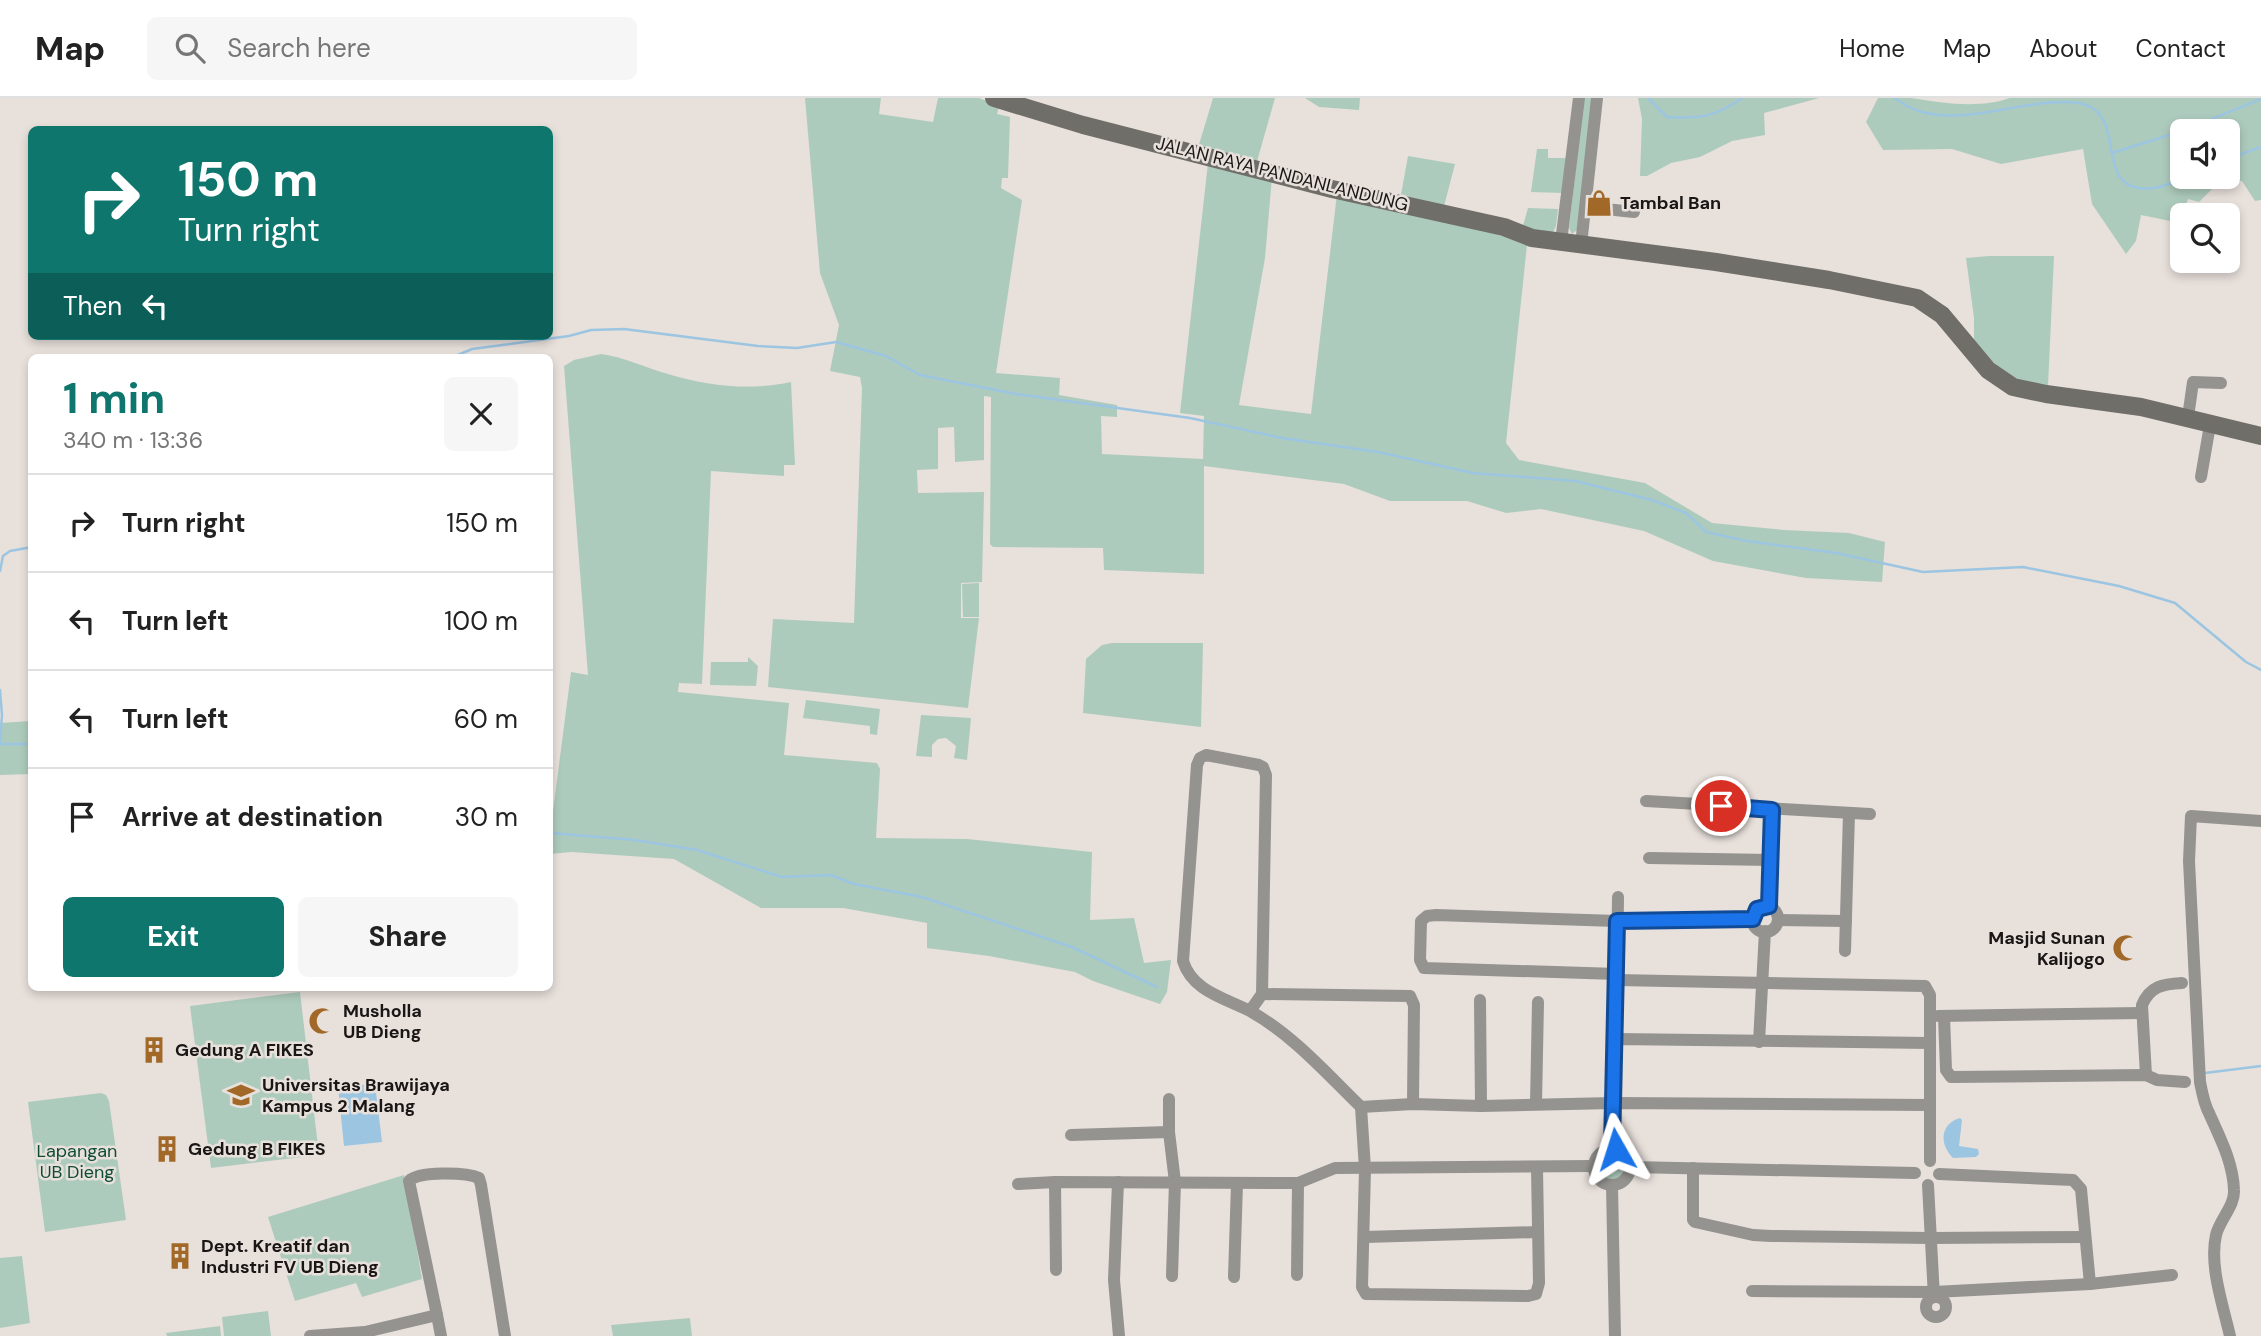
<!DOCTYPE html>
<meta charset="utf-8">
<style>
:root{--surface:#fff;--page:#f6f6f6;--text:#222;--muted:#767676;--line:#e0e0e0;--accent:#0f766e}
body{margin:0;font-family:"DM Sans",sans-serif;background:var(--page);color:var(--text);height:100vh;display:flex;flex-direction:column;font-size:26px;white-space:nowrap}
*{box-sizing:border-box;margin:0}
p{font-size:23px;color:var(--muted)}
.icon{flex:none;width:38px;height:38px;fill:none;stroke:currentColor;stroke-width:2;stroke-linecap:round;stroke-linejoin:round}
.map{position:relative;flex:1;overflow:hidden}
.side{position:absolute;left:28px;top:256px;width:525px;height:637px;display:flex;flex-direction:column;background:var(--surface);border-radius:10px;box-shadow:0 4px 10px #0003}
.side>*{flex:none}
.guide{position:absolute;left:28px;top:28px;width:525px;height:214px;border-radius:10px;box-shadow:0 4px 10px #0003;background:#0f766e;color:#fff;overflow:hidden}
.controls{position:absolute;left:2170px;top:21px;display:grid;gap:14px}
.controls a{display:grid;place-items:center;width:70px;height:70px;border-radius:10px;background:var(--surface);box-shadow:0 4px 10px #0003;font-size:35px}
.pin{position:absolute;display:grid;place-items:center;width:60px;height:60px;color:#fff;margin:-30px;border:4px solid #fff;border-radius:50%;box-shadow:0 2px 7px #0007}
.me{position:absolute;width:77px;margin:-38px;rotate:354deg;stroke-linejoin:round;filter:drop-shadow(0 0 5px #0008)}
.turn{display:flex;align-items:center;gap:24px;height:147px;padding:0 35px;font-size:32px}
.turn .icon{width:91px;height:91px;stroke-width:2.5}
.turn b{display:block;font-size:49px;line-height:60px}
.then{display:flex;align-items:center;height:66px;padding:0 35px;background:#0003;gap:14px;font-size:26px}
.round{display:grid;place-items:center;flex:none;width:74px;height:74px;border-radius:10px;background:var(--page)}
.headline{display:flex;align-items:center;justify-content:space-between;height:119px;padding:0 35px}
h1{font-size:42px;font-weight:700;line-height:52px;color:var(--accent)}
.button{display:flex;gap:14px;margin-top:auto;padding:14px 35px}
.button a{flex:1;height:80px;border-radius:10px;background:var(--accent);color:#fff;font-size:28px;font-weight:700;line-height:80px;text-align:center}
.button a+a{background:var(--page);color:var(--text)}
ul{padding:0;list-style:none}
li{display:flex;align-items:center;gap:21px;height:98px;padding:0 35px;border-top:2px solid var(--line)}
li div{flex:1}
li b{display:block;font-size:26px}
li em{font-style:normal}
header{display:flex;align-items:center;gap:42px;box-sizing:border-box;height:98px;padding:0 35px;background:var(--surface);border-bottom:2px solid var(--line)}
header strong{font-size:33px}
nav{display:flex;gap:38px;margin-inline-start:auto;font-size:24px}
.search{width:490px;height:63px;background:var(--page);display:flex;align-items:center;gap:18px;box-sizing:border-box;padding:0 24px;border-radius:10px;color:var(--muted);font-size:26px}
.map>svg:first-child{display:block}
.green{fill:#adcbbc;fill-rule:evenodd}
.water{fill:#9cc5e2}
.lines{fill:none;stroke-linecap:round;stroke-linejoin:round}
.stream{stroke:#9cc5e2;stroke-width:2.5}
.street{stroke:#949390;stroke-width:12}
.secondary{stroke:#706e69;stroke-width:18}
.route-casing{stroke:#114b97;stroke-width:18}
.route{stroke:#1a73e8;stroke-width:12}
.labels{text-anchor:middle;stroke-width:5;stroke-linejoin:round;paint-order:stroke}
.street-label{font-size:18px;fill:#191615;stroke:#e8e0db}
.poi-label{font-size:18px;font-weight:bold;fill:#191615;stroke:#e8e0db;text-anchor:start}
.park-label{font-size:18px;fill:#0e4c36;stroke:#e8e0db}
</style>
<header>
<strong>Map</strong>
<div class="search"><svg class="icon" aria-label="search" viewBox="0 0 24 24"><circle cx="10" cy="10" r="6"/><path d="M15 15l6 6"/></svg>Search here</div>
<nav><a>Home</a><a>Map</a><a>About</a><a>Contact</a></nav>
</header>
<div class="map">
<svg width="2261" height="1238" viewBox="0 0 2261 1238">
<rect width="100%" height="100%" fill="#e8e0db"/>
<g class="green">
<path d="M805,0H881L879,16L933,24L938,0H979L999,8L997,16L1010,19L1008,80H1002L1001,90L1022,102L996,275L1060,280L1059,297L1117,307V319L1101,318L1102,356L1203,361L1204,318L1180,315L1208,65L1272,79L1265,160L1239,307L1311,316L1337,96L1483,131L1527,147L1506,345L1519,362L1645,385L1712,425L1784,432L1849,435L1885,444L1882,484L1806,480L1713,463L1644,433L1541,411L1506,415L1467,403H1390L1344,386L1204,368V476L1104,472L1103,450L993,449L990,446L991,299L984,298V362L955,364L954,329L938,330V371L917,372L918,395L984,394L982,484L961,485V520H979L968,610L768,589L773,521L854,525L862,290L860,279L830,273L839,227L820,175Z"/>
<path d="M1213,0H1275L1256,67L1198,50Z"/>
<path d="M1305,0H1360L1359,12L1319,9Z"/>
<path d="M1584,0H1593L1577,132L1572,136L1569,130Z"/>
<path d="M1638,0H1819L1764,15L1765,37L1732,43L1700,59L1671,65L1647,78H1640L1642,21Z"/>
<path d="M1878,0C1888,0 1901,0 1911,0C1944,5 1978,11 2010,0H2261V102L2255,103L2242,83L2218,85L2199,104L2188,101L2180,125L2141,117L2136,143L2126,156L2092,106L2083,51L2001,66L1952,51L1883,52L1866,24ZM2182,33H2228V79H2182Z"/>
<path d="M1537,51H1548V60H1566L1562,95L1531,94Z"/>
<path d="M1408,58L1455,66L1443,112L1400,102Z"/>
<path d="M1528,110L1558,111L1556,128L1552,136L1522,131Z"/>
<path d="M1989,158H2054L2048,288L2020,285L2004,276L1974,243V220L1966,160Z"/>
<path d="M601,256C624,259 646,270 668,276C708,288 750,293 791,284L795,367H784V378L711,373L702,586L679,585L678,594L789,605L784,657L877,665L880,671L876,740L967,741L1092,754L1090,822L1134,820L1144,865L1171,862L1167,894L1160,906L1093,883L1075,874L989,858L927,850V825L843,810H761L674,761L571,754L550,756V721H552L571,574L588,577L564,268L574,262Z"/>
<path d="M979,485V519H963L962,486Z"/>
<path d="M1112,545H1203L1201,629L1083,615L1086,561L1102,547Z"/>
<path d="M748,559L758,568L756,588L710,587L711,564H748Z"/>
<path d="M806,602L880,611L877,637L870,636V628L803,620Z"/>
<path d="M921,617L971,620L967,662L954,660L956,648L946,640L938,641L932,647V659L916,658Z"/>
<path d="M31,623V676L0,677V625Z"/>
<path d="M300,894L319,1057L211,1070L190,908Z"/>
<path d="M101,995L106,997L109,1003L126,1122L45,1134L28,1004Z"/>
<circle cx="1613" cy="1069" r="13"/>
<path d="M404,1077L422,1181L362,1199L356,1185L295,1203L268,1119Z"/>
<path d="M22,1158L30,1225L0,1230V1160Z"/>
<path d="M268,1213L271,1238H224L222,1219Z"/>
<path d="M690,1220L692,1238H613L611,1227Z"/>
<path d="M220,1228L221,1238H167L166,1235Z"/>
</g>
<g class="water">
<path d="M375,986L382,1044L344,1048L338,989Z"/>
<path d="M1960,1020L1962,1022L1959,1048L1978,1051L1979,1056L1976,1059L1953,1060C1939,1046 1940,1026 1960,1020Z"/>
</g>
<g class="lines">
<g class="stream">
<path d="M1648,0L1667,19C1698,21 1716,19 1742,0"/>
<path d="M1894,0C1902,5 1912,12 1922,14C1960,24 2001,10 2038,6C2053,4 2072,2 2086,7C2128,21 2091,98 2154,90C2166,88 2178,82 2190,79"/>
<path d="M2182,33L2261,1"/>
<path d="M2112,55L2182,33"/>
<path d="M2228,61L2261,49"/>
<path d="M453,259L472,251L569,238L591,232L624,231L758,248L797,250L836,244L886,258L920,277L1016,296L1190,320L1282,340L1378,354L1473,375L1575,383L1652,402L1686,415L1706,434L1747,443L1836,455L1923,474L2023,469L2119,488L2175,505L2246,564L2261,572"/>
<path d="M0,473L3,458L10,453L32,449"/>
<path d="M0,592L2,617L0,646"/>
<path d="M0,646H32"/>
<path d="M550,735L635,742L697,752L782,779L831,777L854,786L922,799L1072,849L1157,889"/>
<path d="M2205,975L2261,968"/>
</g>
<g class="street">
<path d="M1586,109L1634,114"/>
<path d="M1561,144L1579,0"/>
<path d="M1581,147L1597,0"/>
<path d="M2188,319L2193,284L2221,285"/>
<path d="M2201,379L2210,327"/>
<path d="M1646,703L1870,716"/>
<path d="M1649,760L1771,762"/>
<path d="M1768,808L1772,712"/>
<circle cx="1765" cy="821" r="13"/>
<path d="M1778,822L1846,823"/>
<path d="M1845,853L1849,715"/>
<path d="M1617,876L1424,870L1420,862L1421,823L1427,818L1436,817L1617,823L1753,821"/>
<path d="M1617,882L1925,888L1930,897V1063"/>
<path d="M1262,896L1410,898L1414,907L1413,1006"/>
<path d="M1480,902L1481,1008L1613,1005L1929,1007"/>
<path d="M1250,913L1262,896L1266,677L1263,669L1259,667L1206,657L1200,660L1197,667L1183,863C1192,893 1225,900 1250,913C1293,937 1326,975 1361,1009L1413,1006L1481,1008"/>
<path d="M1938,918L2142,915"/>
<path d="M1944,918L1946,972L1951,979L2146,977L2157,982L2185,984"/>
<path d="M1616,941L1618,799"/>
<path d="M1759,944L1765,833"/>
<path d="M2146,977L2142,907C2150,888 2163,886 2182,885"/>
<path d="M1169,1001V1034L1175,1084L1172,1178"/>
<path d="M1536,1006L1538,904"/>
<path d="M1361,1009L1365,1071L1362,1189L1366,1196L1528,1198L1536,1196L1539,1185L1537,1070"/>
<path d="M1071,1037L1169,1034"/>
<path d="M1612,1050L1616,941L1930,945"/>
<circle cx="1612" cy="1069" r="18"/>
<path d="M1631,1069L1915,1075"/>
<path d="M1693,1070V1122L1695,1124L1753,1137L1771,1138L1931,1140L2085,1139"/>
<path d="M1939,1076L2073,1082L2081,1091L2090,1186"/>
<path d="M1055,1084L1056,1172"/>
<path d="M1118,1084L1114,1182L1119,1238"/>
<path d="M1018,1086L1055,1084L1298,1085L1335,1070L1594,1068"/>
<path d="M1612,1087L1615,1238"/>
<path d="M1928,1087L1934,1199"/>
<path d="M1365,1139L1538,1134"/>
<path d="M1297,1177L1298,1085"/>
<path d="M1234,1179L1237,1086"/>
<path d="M1752,1193L1934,1194L2090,1186L2172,1177"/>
<circle cx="1936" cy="1209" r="10"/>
<path d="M437,1217L409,1083C418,1073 466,1074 479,1080L481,1087L505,1238"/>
<path d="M310,1238L365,1234L437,1217L441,1238"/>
<path d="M2230,1238C2223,1207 2209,1168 2216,1137C2220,1121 2235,1108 2234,1092C2233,1064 2220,1040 2209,1015C2204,1006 2202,994 2200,984L2189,763L2191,718L2261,723"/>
</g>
<path class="secondary" d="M994,0L1083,27L1332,91L1504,129L1532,140L1716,164L1829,182L1917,200L1942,217L1988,272L2013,289L2046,296L2141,309L2261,338"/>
</g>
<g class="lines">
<defs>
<path id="route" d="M1616,1051L1612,1050L1617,823L1753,821L1757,811L1769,808L1772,712L1721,708"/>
</defs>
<use href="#route" class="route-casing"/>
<use href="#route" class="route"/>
</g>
<defs>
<symbol id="shop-bare" viewBox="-9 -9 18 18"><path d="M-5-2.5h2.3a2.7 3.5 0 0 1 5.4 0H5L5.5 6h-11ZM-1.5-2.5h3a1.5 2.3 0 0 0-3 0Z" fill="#a26828" stroke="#e8e0db" stroke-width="2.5" paint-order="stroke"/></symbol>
<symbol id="mosque-bare" viewBox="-9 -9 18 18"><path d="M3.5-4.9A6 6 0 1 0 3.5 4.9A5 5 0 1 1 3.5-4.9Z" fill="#a26828" stroke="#e8e0db" stroke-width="2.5" paint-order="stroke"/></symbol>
<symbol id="building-bare" viewBox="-9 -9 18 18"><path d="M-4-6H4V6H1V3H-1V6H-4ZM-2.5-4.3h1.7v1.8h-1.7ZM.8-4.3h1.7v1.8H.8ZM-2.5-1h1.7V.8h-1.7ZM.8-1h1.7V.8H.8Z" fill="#a26828" stroke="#e8e0db" stroke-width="2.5" paint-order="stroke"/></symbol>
<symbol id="university-bare" viewBox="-9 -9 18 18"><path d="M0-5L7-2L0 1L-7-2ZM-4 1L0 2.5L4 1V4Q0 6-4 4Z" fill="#a26828" stroke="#e8e0db" stroke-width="2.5" paint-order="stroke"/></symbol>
</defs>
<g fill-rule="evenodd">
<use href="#shop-bare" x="1580" y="86" width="38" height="38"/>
<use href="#mosque-bare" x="2107" y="831" width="38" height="38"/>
<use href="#mosque-bare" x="303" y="904" width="38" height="38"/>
<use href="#building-bare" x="135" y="933" width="38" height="38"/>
<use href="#university-bare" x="222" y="978" width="38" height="38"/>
<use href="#building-bare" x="148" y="1032" width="38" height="38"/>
<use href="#building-bare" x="161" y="1139" width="38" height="38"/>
</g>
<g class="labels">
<g class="street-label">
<text transform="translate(1282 76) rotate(14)" y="6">JALAN RAYA PANDANLANDUNG</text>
</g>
<g class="poi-label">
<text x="1620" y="111">Tambal Ban</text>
<text x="2105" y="846" text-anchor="end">Masjid Sunan<tspan x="2105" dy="21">Kalijogo</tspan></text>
<text x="343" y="919">Musholla<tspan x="343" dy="21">UB Dieng</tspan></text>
<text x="175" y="958">Gedung A FIKES</text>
<text x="262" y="993">Universitas Brawijaya<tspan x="262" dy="21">Kampus 2 Malang</tspan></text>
<text x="188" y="1057">Gedung B FIKES</text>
<text x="201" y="1154">Dept. Kreatif dan<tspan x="201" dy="21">Industri FV UB Dieng</tspan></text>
</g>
<g class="park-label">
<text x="77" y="1059">Lapangan<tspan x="77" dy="21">UB Dieng</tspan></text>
</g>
</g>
</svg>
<div class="controls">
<a><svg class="icon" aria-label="sound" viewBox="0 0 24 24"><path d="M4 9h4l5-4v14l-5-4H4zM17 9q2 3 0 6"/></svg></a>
<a><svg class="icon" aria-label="search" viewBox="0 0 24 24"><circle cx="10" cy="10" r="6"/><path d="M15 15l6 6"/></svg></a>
</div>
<div class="pin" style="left:1721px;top:708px;background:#d93025"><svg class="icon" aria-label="arrive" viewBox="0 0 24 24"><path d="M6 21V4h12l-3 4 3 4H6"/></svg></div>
<svg class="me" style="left:1616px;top:1051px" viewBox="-20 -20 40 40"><path d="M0-17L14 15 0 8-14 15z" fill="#1a73e8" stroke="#fff" stroke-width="4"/></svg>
<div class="guide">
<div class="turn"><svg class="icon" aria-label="right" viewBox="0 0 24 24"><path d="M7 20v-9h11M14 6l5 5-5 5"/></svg><div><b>150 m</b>Turn right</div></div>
<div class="then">Then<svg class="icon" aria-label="left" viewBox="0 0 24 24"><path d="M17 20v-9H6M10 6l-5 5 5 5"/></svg></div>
</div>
<section class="side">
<div class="headline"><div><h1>1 min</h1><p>340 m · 13:36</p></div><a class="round"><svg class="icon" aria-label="close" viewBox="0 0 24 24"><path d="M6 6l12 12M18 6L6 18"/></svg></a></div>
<ul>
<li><svg class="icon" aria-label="right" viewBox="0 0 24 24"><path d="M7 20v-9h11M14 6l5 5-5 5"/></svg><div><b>Turn right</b></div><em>150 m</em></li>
<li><svg class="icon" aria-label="left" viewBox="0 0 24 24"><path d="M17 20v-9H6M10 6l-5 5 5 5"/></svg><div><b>Turn left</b></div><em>100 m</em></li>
<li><svg class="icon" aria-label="left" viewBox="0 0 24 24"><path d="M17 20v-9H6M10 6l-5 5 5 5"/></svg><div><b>Turn left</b></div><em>60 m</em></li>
<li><svg class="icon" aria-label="arrive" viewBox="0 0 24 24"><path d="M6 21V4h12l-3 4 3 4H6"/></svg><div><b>Arrive at destination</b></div><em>30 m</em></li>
</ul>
<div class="button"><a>Exit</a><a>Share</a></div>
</section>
</div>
